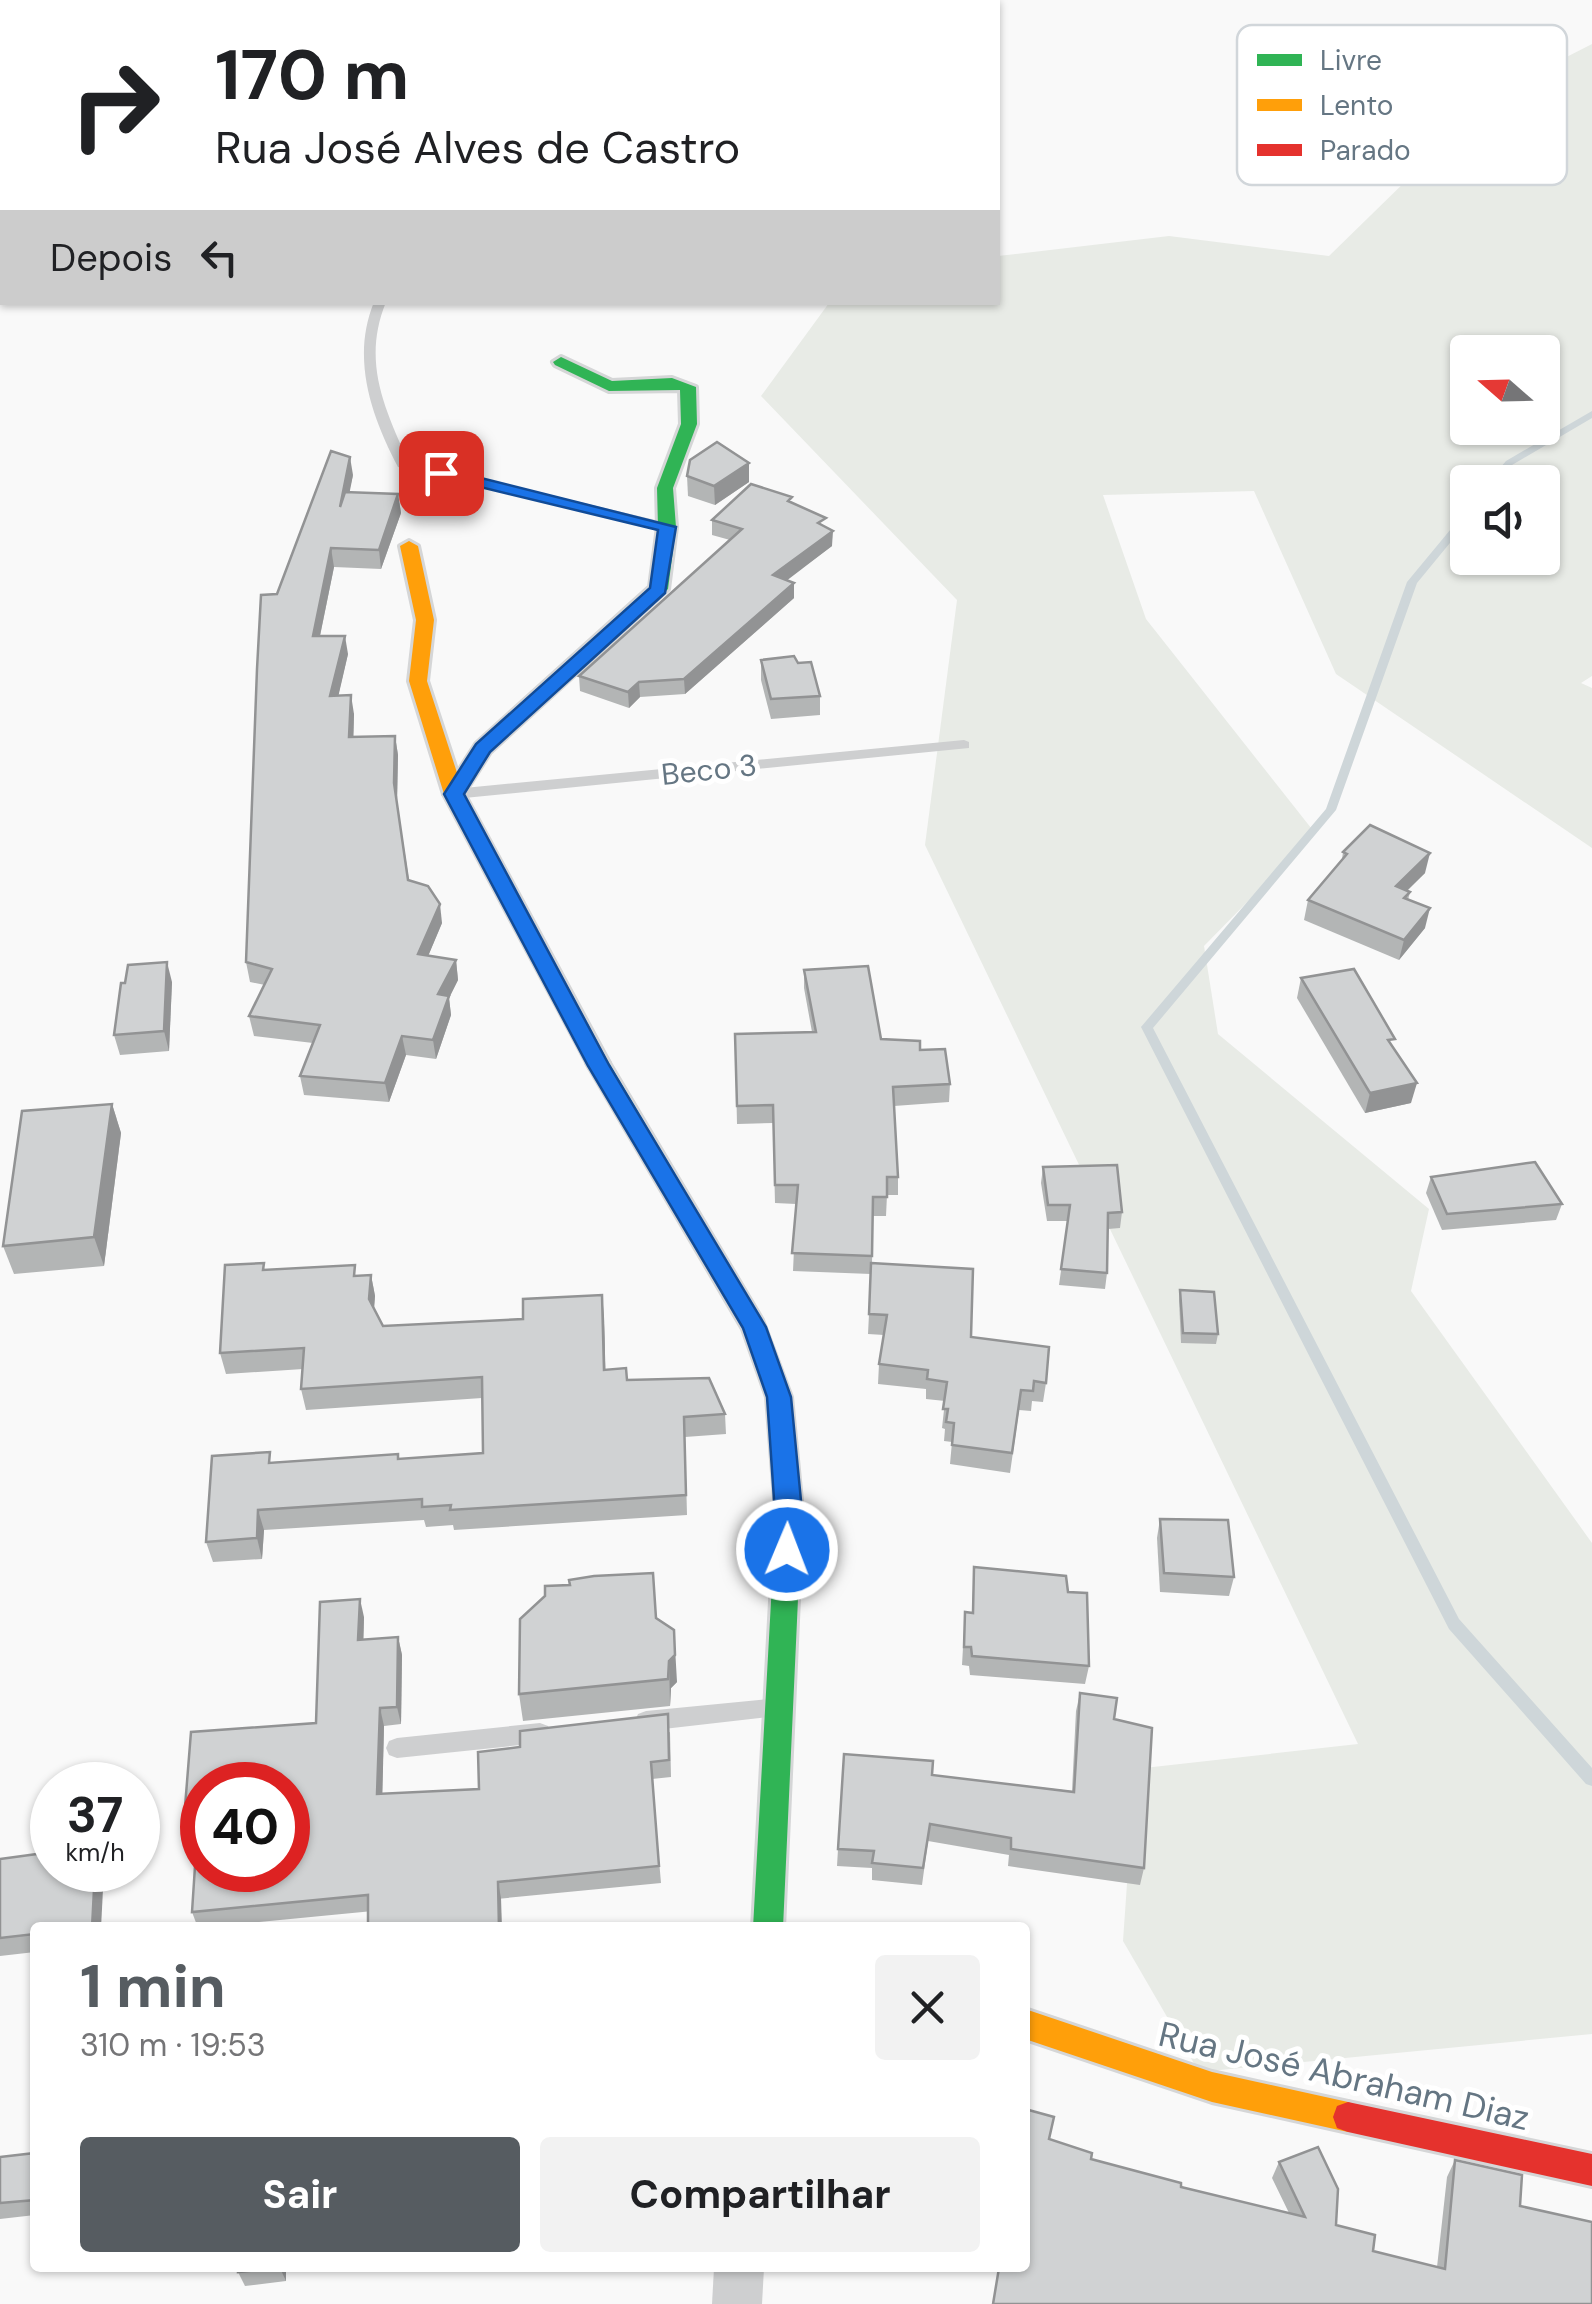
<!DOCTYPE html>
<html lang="pt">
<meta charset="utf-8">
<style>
:root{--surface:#fff;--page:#f2f2f2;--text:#202124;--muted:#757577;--accent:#565c61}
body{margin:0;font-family:"DM Sans",sans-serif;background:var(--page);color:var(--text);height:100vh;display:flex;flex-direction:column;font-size:38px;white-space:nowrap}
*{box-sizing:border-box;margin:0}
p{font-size:32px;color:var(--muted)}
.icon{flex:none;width:55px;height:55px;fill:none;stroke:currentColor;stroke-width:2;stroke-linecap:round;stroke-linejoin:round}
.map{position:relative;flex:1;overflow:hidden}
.details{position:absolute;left:30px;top:1922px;width:1000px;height:350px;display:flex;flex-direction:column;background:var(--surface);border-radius:10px;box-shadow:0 2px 8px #0004}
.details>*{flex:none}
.hud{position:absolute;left:0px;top:0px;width:1000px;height:305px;box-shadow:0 2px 8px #0004;background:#fff;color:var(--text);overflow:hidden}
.needle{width:65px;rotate:290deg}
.fabs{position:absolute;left:1450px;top:335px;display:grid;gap:20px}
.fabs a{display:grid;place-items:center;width:110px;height:110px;border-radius:10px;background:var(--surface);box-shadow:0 2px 8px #0004;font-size:50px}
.speed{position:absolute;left:30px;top:1762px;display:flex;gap:20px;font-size:50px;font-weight:700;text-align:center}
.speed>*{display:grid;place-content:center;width:130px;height:130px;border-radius:50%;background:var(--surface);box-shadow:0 2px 8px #0004;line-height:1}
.speed small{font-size:25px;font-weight:400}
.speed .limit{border:15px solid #d22;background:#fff;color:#111}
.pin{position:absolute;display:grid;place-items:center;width:85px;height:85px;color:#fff;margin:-42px;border-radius:20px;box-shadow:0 5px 15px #0006}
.me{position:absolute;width:110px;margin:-55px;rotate:1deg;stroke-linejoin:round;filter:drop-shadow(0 0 8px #0008)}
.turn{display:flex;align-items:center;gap:35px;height:210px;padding:0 50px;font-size:45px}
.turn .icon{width:130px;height:130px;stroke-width:2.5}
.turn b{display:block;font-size:70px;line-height:85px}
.then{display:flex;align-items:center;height:95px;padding:0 50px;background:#0003;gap:20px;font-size:38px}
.round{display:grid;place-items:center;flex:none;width:105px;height:105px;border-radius:10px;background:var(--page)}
.headline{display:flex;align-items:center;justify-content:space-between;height:170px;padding:0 50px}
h1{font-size:60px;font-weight:700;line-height:75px;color:var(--accent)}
.cta{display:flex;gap:20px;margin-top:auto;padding:20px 50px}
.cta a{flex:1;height:115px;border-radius:10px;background:var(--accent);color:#fff;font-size:40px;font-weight:700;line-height:115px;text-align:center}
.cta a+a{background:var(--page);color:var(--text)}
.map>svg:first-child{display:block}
.green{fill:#e8ebe6;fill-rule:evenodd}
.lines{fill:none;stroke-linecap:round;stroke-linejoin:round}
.stream{fill:#ced6d9;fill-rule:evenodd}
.fast-casing{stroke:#d5d6d7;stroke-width:6}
.slow-casing{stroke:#d5d6d7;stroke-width:6}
.jam-casing{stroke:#d5d6d7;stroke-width:6}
.lane{fill:#cecfd0;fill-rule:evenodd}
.street{fill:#cecfd0;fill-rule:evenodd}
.fast{fill:#30b455;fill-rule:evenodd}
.slow{fill:#ff9f0a;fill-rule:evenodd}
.jam{fill:#e5322d;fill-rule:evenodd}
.wall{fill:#b3b5b5}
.shaded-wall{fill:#929394}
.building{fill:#d0d2d3;stroke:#929394;stroke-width:2.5;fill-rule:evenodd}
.route{fill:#1a73e8;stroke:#114b97;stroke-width:2.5}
.labels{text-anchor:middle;stroke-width:10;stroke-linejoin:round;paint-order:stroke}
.street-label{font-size:30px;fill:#657683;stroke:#fff}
.near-street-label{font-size:35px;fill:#657683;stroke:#fff}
.key{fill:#fff;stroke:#d1d6da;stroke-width:2.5}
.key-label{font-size:28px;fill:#657683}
</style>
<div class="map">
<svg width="1592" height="2304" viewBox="0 0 1592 2304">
<rect width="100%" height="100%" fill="#f9f9f9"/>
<path class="green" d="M1592,44V676L1581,683L1592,688V848L1336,674L1254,491L1103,495L1146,619L1315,833L1204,946L1218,1034L1429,1209L1411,1291L1592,1543V2034L1199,2072L1123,1941L1135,1769L1358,1744L925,845L957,600L761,396L829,303L998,302V256L1169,236L1329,256L1496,93ZM1468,352H1542V428H1468ZM1468,482H1542V558H1468Z"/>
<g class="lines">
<g class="stream">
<path d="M1592,411V418L1512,465L1497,482H1488L1506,461Z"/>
<path d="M1468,511V521L1417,583L1336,810L1153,1028L1459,1619L1592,1768V1786L1586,1784L1449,1629L1141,1027L1326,809L1407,582L1465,512Z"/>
</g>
<defs>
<g id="fast">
<path d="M561,357L612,381L672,378L696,387L697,424L673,488L676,527L668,589L490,752L461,798L454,800L444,794L476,744L650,587L658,527L657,488L681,424L680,390L609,391L555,365L553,362Z"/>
<path d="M598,1055L606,1058L762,1320L791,1397L802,1511L783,1928H753L776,1511L767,1397L743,1329L587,1063Z"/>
</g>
<g id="slow">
<path d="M409,541L418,546L434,620L427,681L464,794L609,1063L606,1068H590L444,794L409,681L416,620L400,546Z"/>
<path d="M1025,2009L1212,2072L1348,2102L1359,2106L1363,2117L1359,2128L1348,2132L1212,2102L1025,2039Z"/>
</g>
<path id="jam" d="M1348,2102L1592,2154V2186L1348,2132L1337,2128L1333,2117L1337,2106Z"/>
</defs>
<use href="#fast" class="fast-casing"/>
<use href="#slow" class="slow-casing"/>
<use href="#jam" class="jam-casing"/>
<g class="lane">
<path d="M374,302H386C362,361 384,407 408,461L672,524V530L398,467C371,416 351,358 374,302Z"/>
<path d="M964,740L969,742V748L454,799L446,794L454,789Z"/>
<path d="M769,1699L777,1701L780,1708L777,1715L769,1717L646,1731L638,1728L635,1721L638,1714L646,1711Z"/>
<path d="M540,1723L548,1726L551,1733L548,1740L540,1743L397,1758L389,1755L386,1748L389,1741L397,1738Z"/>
</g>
<path class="street" d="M714,2268H764L762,2304H712Z"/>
<use href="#fast" class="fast"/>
<use href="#slow" class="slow"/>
<use href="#jam" class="jam"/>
</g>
<g class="wall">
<path d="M749,463V482L715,505L688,496L687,476Z"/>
<path d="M353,475L349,492L398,494L401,513L381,569L334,567L320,636L348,654L338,696L354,714L353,737L395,736L398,755L397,802L409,880L442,923L428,956L456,960L458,980L449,998L451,1015L436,1059L406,1055L389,1102L304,1095L300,1076L313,1043L254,1036L249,1016L265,985L250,982L246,962L277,594Z"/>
<path d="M792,503L826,527L832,546L786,580L794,583V598L685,694L640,697L629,708L580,691L579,676L730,540L712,535V520Z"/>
<path d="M761,660L798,663L820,696V715L771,719L761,680Z"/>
<path d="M1343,852L1425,873L1407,891L1410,892L1408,900L1425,928L1399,960L1304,920L1308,900L1342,859Z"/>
<path d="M804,970L881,1039L920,1050L950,1084L949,1102L894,1106L898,1177V1195H887L886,1216H873L872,1263L971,1337L1046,1383L1043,1402L1032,1401L1031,1411L1019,1410L1010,1473L950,1464L952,1442L944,1441L945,1429L942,1428L945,1401L926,1399V1389L878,1384L879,1364L884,1335L868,1334L871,1274L793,1271L796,1204L775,1203L773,1123L737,1124L735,1034L812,1032L804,988Z"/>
<path d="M1301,978L1393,1047L1411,1103L1365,1113L1297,998Z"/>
<path d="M172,982L169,1051L120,1055L114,1035L125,983Z"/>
<path d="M112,1104L121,1133L104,1266L14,1274L3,1246Z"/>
<path d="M1043,1167L1122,1212L1120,1228L1108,1229L1107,1273L1105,1289L1059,1285L1068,1221H1047L1041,1183Z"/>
<path d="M1431,1177L1562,1204L1556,1220L1442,1230L1426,1193Z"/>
<path d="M266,1270L358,1276L371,1275L375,1296L374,1309L383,1326L604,1316L605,1370L627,1380L725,1414L726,1434L685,1437L687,1515L454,1530L453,1525L426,1527L424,1520L264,1530L262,1559L213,1562L206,1542L273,1462L398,1454L399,1459L483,1453L482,1398L306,1410L301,1389L303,1369L226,1374L220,1353Z"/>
<path d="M1180,1290L1218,1334L1216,1344L1181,1343L1179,1300Z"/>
<path d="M1160,1519L1234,1577L1229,1596L1160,1592L1157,1538Z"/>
<path d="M974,1567L1068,1592L1089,1666L1085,1684L970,1675L969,1666L962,1665L965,1612H972Z"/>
<path d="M364,1617L363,1640L398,1637L402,1655L401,1724L384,1726L382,1794L479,1789L670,1732L671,1777L652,1779L661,1883L198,1928L192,1912L198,1823L192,1824L185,1807L316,1723Z"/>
<path d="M656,1618L677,1682L671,1688L670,1706L523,1721L519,1694Z"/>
<path d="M1080,1693L1114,1719L1144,1868L1140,1885L1008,1866L1009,1855L928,1841L922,1885L872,1880V1868L837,1866L838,1849L932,1775L1072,1791L1076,1711Z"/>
<path d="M0,1859L35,1928V1952L0,1956Z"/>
<path d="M1050,2139L1091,2159L1181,2187L1289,2213L1272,2178L1279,2162L1336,2225L1373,2251L1437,2267L1447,2177L1455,2160L1520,2206L1592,2304L998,2268Z"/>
<path d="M35,2153V2215L0,2219V2157Z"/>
<path d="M169,2268H202L171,2271Z"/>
<path d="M238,2268H286V2281L245,2286L238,2272Z"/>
</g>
<g class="shaded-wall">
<path d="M350,457L353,475L343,526L340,507Z"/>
<path d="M749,463V482L715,505L714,486Z"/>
<path d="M398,494L401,513L381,569L379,550Z"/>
<path d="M833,531L832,546L773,591V575Z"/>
<path d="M331,548L334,567L316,655L313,636Z"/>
<path d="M794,583V598L685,694L684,679Z"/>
<path d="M345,636L348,654L334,715L330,696Z"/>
<path d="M639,682L640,697L629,708L628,692Z"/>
<path d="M351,695L354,714L353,756L349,737Z"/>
<path d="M395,736L398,755L397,802L394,783Z"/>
<path d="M1430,853L1425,873L1391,906L1396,886Z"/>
<path d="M440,904L442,923L421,973L418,954Z"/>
<path d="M1430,908L1425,928L1399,960L1404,940Z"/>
<path d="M456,960L458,980L449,998L451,1015L436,1059L433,1040L438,994Z"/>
<path d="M167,962L172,982L169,1051L164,1031Z"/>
<path d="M402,1036L406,1055L389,1102L385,1083Z"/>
<path d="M1417,1083L1411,1103L1365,1113L1370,1093Z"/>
<path d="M112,1104L121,1133L104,1266L94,1237Z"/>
<path d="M371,1275L375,1296L373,1320L369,1299Z"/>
<path d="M602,1295L604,1316L606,1390L604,1370Z"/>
<path d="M258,1510L264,1530L262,1559L257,1538Z"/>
<path d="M360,1599L364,1617L363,1658L358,1640Z"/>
<path d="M674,1630L677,1682L671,1688L670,1706L669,1661Z"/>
<path d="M398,1637L402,1655L401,1724L397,1707Z"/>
<path d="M380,1708L384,1726L382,1811L377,1794Z"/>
<path d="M95,1870H104L101,1928H92Z"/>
<path d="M498,1882L501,1898L502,1928H499Z"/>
<path d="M280,2268H286V2281Z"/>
</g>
<g class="building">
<path d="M717,442L749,463L714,486L687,476L690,460Z"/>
<path d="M331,451L350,457L340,507L345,492L398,494L379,550L331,548L313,636H345L330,696L351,695L349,737L395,736L394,783L408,880L428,886L440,904L418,954L456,960L438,994L449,996L433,1040L402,1036L385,1083L300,1076L320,1025L249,1016L272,969L246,962L257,669L261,595L277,594Z"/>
<path d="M751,484L792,497L788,501L826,518L818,523L833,531L773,575L794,583L684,679L639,682L628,692L579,676L742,529L712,520Z"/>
<path d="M794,656L798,663L811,662L820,696L771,699L761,660Z"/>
<path d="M1370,825L1430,853L1396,886L1410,892L1404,898L1430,908L1404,940L1308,900L1347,854L1343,852Z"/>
<path d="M167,962L164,1031L114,1035L121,983H125L128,965Z"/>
<path d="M868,966L881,1039L920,1041V1050L945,1049L950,1084L893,1087L898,1177H887V1197H873L872,1256L792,1253L798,1185H775L773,1105L737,1106L735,1034L816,1032L804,970Z"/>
<path d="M1354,969L1395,1039L1388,1040L1417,1083L1370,1093L1301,978Z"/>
<path d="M112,1104L94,1237L3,1246L22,1111Z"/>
<path d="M1535,1162L1562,1204L1447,1214L1431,1177Z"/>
<path d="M1117,1165L1122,1212L1108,1213L1107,1273L1061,1269L1070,1205H1048L1043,1167Z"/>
<path d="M264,1263L263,1270L355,1265L354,1276L371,1275L369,1299L383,1326L523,1319V1299L602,1295L604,1370L626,1368L627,1380L709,1378L725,1414L684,1417L686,1495L450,1510L451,1505L422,1507V1499L258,1510L257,1538L206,1542L212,1456L270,1452L269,1463L398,1454V1459L483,1453L482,1377L301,1389L304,1348L220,1353L225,1265Z"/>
<path d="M871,1263L973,1269L971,1337L1049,1347L1046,1383L1034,1381L1033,1391L1021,1390L1012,1453L952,1445L954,1423L946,1422L948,1409H943L947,1382L927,1379L928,1370L879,1364L887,1315L869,1314Z"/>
<path d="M1180,1290L1214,1292L1218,1334L1183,1333Z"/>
<path d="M1160,1519L1228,1520L1234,1577L1164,1573Z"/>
<path d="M974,1567L1066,1576L1068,1592L1087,1593L1089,1666L972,1656L971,1647H964L965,1612L973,1613Z"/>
<path d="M653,1573L656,1618L674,1630L675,1655L669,1661L668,1679L519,1694L520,1619L545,1596V1586L570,1585L569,1580L594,1576Z"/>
<path d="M360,1599L358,1640L398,1637L397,1707L380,1708L377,1794L479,1789L478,1752L520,1747V1731L668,1714L669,1760L651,1762L659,1866L498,1882L499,1928H368V1895L192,1912L199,1805L185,1807L191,1732L316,1723L320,1602ZM202,1785H288V1870H202Z"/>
<path d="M1080,1693L1117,1698L1114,1719L1152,1728L1144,1868L1011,1849V1838L930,1824L923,1868L872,1863L874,1851L838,1849L844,1754L933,1761L932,1775L1074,1792Z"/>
<path d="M52,1852V1870H95L92,1928H35V1934L0,1938V1859Z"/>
<path d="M1025,2109L1054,2117L1049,2139L1092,2153L1091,2159L1181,2183V2187L1305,2217L1279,2162L1318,2147L1338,2189L1336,2225L1375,2235L1373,2251L1445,2269L1455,2160L1522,2175L1520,2206L1592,2222V2304H993L999,2268H1025Z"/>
<path d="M35,2153V2200L0,2203V2157Z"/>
<path d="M238,2268H279L238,2272Z"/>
</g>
<path class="route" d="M441,468L676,527L665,593L490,752L464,794L609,1065L766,1327L791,1397L802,1511L796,1558H778L767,1397L743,1328L588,1066L444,794L476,744L650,588L658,530L435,476V469Z"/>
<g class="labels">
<g class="street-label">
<text transform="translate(709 770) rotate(-6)" y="10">Beco 3</text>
</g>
<g class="near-street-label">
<text transform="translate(1344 2076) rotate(13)" y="12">Rua José Abraham Diaz</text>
</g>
</g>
<rect x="1237" y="25" width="330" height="160" rx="15" class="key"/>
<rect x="1257" y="54" width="45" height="12" fill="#30b455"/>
<rect x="1257" y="99" width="45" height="12" fill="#ff9f0a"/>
<rect x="1257" y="144" width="45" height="12" fill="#e5322d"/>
<g class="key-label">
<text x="1320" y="70">Livre</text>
<text x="1320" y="115">Lento</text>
<text x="1320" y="160">Parado</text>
</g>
</svg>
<div class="fabs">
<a><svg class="needle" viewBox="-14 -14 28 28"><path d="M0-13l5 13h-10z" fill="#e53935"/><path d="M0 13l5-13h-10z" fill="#757577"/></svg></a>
<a><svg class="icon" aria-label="sound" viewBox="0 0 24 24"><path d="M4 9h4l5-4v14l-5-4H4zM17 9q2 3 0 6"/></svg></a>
</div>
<div class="speed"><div>37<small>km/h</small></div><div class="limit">40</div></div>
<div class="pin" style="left:441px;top:473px;background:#d93025"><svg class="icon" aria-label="arrive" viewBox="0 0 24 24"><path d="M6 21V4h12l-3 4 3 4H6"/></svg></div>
<svg class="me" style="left:787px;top:1550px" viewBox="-20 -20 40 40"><circle r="17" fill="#1a73e8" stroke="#fff" stroke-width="3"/><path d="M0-11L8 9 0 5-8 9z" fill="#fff"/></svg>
<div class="hud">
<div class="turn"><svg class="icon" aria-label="right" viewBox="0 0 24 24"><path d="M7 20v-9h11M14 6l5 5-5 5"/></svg><div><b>170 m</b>Rua José Alves de Castro</div></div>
<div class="then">Depois<svg class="icon" aria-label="left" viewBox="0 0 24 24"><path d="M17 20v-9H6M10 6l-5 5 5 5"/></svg></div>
</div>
<section class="details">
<div class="headline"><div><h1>1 min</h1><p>310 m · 19:53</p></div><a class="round"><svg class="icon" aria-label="close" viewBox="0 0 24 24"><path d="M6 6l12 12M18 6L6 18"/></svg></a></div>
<div class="cta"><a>Sair</a><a>Compartilhar</a></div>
</section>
</div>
